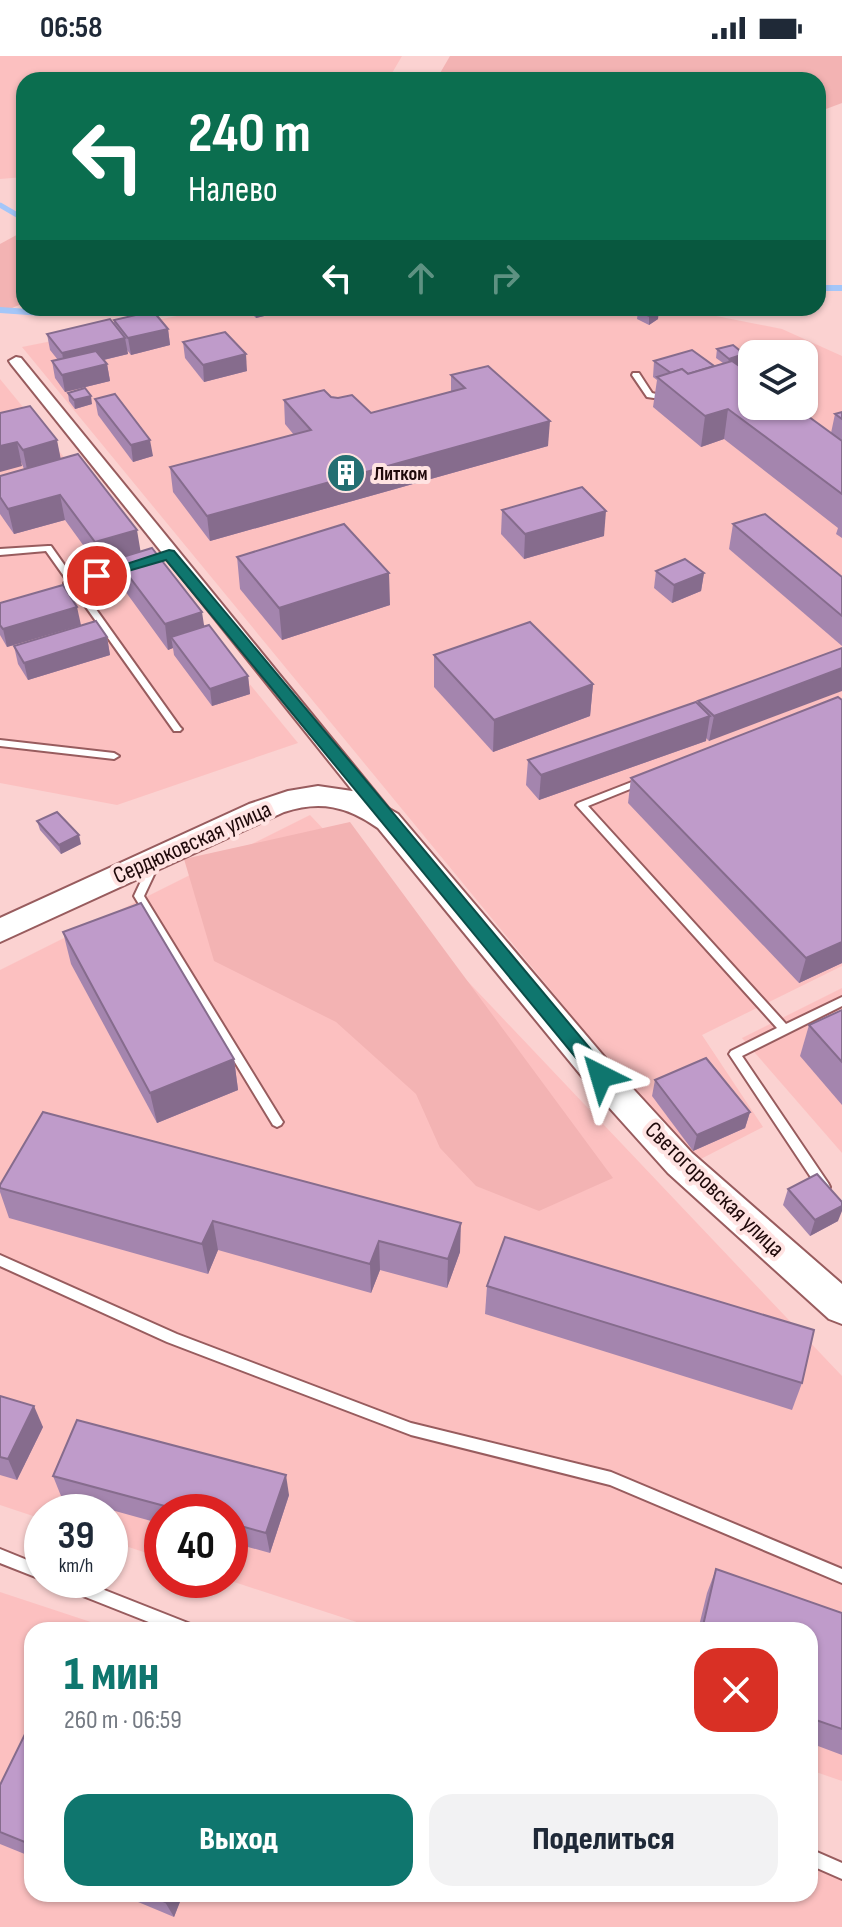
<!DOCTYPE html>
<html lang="ru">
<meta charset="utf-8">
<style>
:root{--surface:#fff;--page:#f2f2f3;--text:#1f2937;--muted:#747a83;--accent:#0f766e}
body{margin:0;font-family:"Sofia Sans Condensed",sans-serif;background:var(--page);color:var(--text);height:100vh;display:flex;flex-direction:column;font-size:30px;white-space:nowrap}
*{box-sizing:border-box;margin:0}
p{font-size:26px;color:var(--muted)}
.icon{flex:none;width:44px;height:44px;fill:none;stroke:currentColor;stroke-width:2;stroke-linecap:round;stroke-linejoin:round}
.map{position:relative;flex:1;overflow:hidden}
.side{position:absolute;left:24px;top:1566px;width:794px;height:280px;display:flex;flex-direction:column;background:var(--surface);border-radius:24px;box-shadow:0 2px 6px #0004}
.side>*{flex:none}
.hud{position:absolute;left:16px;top:16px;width:810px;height:244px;border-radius:24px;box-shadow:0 2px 6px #0004;background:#0b6e4f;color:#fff;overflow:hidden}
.tools{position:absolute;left:738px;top:284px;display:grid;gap:16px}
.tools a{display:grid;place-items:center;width:80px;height:80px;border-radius:16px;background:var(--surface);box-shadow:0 2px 6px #0004;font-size:40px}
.speed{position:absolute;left:24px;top:1438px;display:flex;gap:16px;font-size:40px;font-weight:700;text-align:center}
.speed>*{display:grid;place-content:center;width:104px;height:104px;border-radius:50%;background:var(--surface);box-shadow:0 2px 6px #0004;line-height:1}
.speed small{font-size:20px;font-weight:400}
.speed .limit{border:12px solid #d22;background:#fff;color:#111}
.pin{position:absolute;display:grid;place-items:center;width:68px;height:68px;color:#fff;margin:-34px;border:4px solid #fff;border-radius:50%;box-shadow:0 2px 8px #0007}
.me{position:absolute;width:88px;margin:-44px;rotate:320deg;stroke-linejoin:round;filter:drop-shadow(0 0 6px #0008)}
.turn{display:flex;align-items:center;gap:28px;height:168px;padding:0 40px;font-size:36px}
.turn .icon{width:104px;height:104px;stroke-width:2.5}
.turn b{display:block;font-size:56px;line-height:68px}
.lanes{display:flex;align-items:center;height:76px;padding:0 40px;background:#0003;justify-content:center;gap:40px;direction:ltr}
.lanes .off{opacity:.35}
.round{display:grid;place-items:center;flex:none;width:84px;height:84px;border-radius:24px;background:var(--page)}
.headline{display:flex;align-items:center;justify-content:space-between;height:136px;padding:0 40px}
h1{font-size:48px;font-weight:800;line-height:60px;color:var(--accent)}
.primary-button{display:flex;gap:16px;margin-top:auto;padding:16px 40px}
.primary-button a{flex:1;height:92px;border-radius:24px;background:var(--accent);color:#fff;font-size:32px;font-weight:800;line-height:92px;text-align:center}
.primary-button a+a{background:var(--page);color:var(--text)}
.status{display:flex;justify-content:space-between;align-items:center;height:56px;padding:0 40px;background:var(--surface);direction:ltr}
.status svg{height:22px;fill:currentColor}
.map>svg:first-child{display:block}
.built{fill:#fcc0c0;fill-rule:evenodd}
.green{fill:#f3b3b3}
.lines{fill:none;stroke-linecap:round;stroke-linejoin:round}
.stream-far1{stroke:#a4c6f8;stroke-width:5}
.stream{stroke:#a4c6f8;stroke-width:6}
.lane-casing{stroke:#985c5e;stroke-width:4}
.street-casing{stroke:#985c5e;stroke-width:4}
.secondary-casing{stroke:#985c5e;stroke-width:4}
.lane{fill:#fff;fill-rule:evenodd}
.street{fill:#fff;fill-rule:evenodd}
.secondary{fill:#fff;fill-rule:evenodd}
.wall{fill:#a485ae}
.shaded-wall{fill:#866c8d}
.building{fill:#bf9bca;stroke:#866c8d;stroke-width:2}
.route{fill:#0f766e;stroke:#0a4d48;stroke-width:2}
.labels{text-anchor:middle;stroke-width:8;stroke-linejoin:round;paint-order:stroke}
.far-poi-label{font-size:20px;font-weight:bold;fill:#1f090a;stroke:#ffe3e2;text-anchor:start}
.street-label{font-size:24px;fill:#1f090a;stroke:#ffe3e2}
</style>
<div class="status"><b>06:58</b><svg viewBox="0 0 49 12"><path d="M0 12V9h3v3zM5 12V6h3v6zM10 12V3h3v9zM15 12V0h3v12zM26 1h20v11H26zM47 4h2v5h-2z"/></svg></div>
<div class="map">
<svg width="842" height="1871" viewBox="0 0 842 1871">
<rect width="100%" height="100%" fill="#fbd2d1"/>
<g class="built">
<path d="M0,0H402L388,24H24V121L0,123Z"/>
<path d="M217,252H676L782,273L842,300V910L702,979L763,1071L693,1107L22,291ZM752,298H804V350H752Z"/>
<path d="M0,323L298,687L117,749L0,727Z"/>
<path d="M310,759L842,1320V1725L810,1714V1574H381L228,1524L230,1456H162V1502L110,1485V1456H42V1463L0,1449V914Z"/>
<path d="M842,932V1097L742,982Z"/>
<path d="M0,1536L115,1574H32V1838H810V1803L842,1813V1871H0Z"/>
</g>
<g class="green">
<path d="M450,0H842V47L818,56V24H436Z"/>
<path d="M24,175V247L0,257V188Z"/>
<path d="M350,766L613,1122L539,1155L476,1130L440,1092L416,1038L336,966L214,905L184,803Z"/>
</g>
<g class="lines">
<path class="stream-far1" d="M0,149L24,163"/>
<g class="stream">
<path d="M818,232H842"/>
<path d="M0,254L42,257L84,252"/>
</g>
<defs>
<g id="lane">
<path d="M633,317H639L652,337L672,342L668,344L647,341L632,319Z"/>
<path d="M48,490H51L75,524L128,508H134V512L78,528L180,671L182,673L180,675H174L71,530L64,531V527L68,526L46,495L0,499V493Z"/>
<path d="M0,684L114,697L119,700L114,703L0,690Z"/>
<path d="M642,722L647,725L645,727L588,750L786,968L842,941V950L742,1000L828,1127L830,1131L828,1135L824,1136L820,1135L729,998L731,995L777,972L576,749L578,747Z"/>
<path d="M155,802L160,806L144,840L281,1063L283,1066L281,1069L277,1071L273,1069L134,840L150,806Z"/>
<path d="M0,1199L177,1278L411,1367L611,1416L842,1513V1527L610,1429L411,1379L167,1286L0,1210Z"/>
<path d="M0,1493L42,1510L43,1524L0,1507Z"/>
<path d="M53,1524H79L193,1569L195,1574H169L55,1529Z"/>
<path d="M810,1793L842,1807V1823L810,1809Z"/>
</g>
<path id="street" d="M16,301L21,302L394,759L397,764L394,769H380L11,308L9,305Z"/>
<path id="secondary" d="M318,730L359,736L398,758L613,1011L692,1097L842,1228V1268L829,1263L668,1117L589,1029L378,772C347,750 320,744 284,756L0,886V862L249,748L288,735Z"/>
</defs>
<use href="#lane" class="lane-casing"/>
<use href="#street" class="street-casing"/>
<use href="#secondary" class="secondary-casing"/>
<use href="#lane" class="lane"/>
<use href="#street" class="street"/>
<use href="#secondary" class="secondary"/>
</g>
<g class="wall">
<path d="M248,252H297L256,262L248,254Z"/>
<path d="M638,255L658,263L649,269L637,263Z"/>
<path d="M114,264L168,273L170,289L131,299L127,294L128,298L104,304L107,308L110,325L65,336L55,322L52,305L58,304L50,294L47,278L114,268Z"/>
<path d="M183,286L247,315L204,326L185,302Z"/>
<path d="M717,293L743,307L737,308L831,377L835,358L842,356V482L836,478L838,472L724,383L701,391L653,351L657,324L653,321L654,305L714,310L723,307L716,302Z"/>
<path d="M451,319L548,390L210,485L173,436L170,411L294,379L285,368L284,344L371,357L451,336Z"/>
<path d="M68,337L92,348L75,353L69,345Z"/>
<path d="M95,343L153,400L133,406L98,359Z"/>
<path d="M0,357L61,403L248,620L250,638L212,650L174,599L173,592L168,594L120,528L116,506L99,511L65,464L14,478L0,458V420L24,413Z"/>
<path d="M502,454L604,480L524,503L501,478Z"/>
<path d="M733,468L842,521V590L729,493Z"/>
<path d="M237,501L390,549L282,584L240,533Z"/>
<path d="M656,515L704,517L701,535L672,547L654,532Z"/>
<path d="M0,547L81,569L7,591L0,579Z"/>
<path d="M107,581L110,599L28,624L18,608L14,590Z"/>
<path d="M842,592L709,685L706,682V685L539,744L526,729L528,704L698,648V645Z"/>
<path d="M434,599L593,628L590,660L493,696L434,631Z"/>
<path d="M631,722L842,907L799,927L628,747Z"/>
<path d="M37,765L81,788L61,798L40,774Z"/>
<path d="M63,876L234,1003L238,1034L157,1067L71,908Z"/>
<path d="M842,954V1049L800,1000L809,969Z"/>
<path d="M655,1024L750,1056L745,1072L693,1095L652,1040Z"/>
<path d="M0,1129L460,1196L447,1232L380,1214L371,1237L218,1194L208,1218L9,1162L0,1136Z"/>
<path d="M788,1133L838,1165L810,1180L783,1149Z"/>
<path d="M487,1230L802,1327L792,1354L485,1258Z"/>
<path d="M0,1340L43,1371L17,1424L0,1419Z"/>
<path d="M53,1420L289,1439L270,1497L230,1486V1456H162V1468L61,1440Z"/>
<path d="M716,1513L842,1557V1699L810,1687V1574H698L707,1537Z"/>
<path d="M32,1664V1801L0,1788V1729Z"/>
<path d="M119,1838H183L174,1861Z"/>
</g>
<g class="shaded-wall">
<path d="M255,252H297L256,262Z"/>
<path d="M659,255L658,263L649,269V260Z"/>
<path d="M168,273L170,289L131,299L128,282Z"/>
<path d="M125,282L128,298L65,313L62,297Z"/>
<path d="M246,298L247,315L204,326L203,309Z"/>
<path d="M744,298L743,307L727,311L729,303Z"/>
<path d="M107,308L110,325L65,336L62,319Z"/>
<path d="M91,340L92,348L75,353L74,344Z"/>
<path d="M728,353L724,383L701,391L705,360Z"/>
<path d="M550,365L548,390L210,485L207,460Z"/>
<path d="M57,384L62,409L28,418L23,394Z"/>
<path d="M150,384L153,400L133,406L131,389Z"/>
<path d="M17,386L22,410L0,416V390Z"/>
<path d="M60,439L65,464L14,478L8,453Z"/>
<path d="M606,455L604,480L524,503L525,478Z"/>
<path d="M137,474L141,498L116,503V506L99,511L95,486Z"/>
<path d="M389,517L390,549L282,584L279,552Z"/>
<path d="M704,517L701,535L672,547L674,529Z"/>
<path d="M77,551L81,569L7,591L3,573Z"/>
<path d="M202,556L206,582L171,581L173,592L168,594L165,568Z"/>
<path d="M107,581L110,599L28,624L24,607Z"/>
<path d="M842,612V635L709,685L714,660Z"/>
<path d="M248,620L250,638L212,650L210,633Z"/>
<path d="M593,628L590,660L493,696L494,664Z"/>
<path d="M710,660L706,685L539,744L541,719Z"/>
<path d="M79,779L81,788L61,798L59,789Z"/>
<path d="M842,886V907L799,927L806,902Z"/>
<path d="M234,1003L238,1034L157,1067L150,1037Z"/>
<path d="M750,1056L745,1072L693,1095L697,1079Z"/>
<path d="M842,1150V1155L838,1165L810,1180L815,1164Z"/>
<path d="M213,1165L218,1194L208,1218L202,1188Z"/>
<path d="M461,1167L460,1196L447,1232L448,1203Z"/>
<path d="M379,1185L380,1214L371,1237L370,1208Z"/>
<path d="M34,1350L43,1371L17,1424L8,1403Z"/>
<path d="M286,1419L289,1439L270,1497L266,1477Z"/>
<path d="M168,1838H183L174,1861L165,1846Z"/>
</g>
<g class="building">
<path d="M646,252H652L659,255L649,260L638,255Z"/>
<path d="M153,255L168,273L128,282L114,264Z"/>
<path d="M110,263L125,282L62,297L47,278Z"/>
<path d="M225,276L246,298L203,309L183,286Z"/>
<path d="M733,289L744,298L729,303L717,293Z"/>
<path d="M692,294L714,310L688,318L682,313L671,317L654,305Z"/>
<path d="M96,295L107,308L62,319L52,305Z"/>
<path d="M732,305L752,319V350H794L842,385V438L728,353L705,360L657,321L682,313L688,318Z"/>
<path d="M488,310L550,365L207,460L170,411L311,374L284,344L324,334L331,341L338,342L352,339L371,357L465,332L451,319Z"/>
<path d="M85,332L91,340L74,344L68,337Z"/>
<path d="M115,338L150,384L131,389L95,343Z"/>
<path d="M30,350L57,384L23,394L17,386L0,390V357Z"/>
<path d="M842,356V363L835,358Z"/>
<path d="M78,398L137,474L95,486L60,439L8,453L0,441V420Z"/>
<path d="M582,431L606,455L525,478L502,454Z"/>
<path d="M765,458L842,521V560L733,468Z"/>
<path d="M344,468L389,517L279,552L237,501Z"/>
<path d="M152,492L202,556L165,568L116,503Z"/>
<path d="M685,503L704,517L674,529L656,515Z"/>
<path d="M63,529L77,551L3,573L0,569V547Z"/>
<path d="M96,565L107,581L24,607L14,590Z"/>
<path d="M530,566L593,628L494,664L434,599Z"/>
<path d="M209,569L248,620L210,633L171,581Z"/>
<path d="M842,592V612L714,660L698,645Z"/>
<path d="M838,641L842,644V886L806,902L631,722Z"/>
<path d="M696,646L710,660L541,719L528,704Z"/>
<path d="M57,756L79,779L59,789L37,765Z"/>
<path d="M141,847L234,1003L150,1037L63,876Z"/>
<path d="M842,954V1006L809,969Z"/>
<path d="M706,1002L750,1056L697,1079L655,1024Z"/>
<path d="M43,1056L461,1167L448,1203L379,1185L370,1208L213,1165L202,1188L0,1132V1129Z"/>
<path d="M817,1118L842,1146V1150L815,1164L788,1133Z"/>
<path d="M505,1181L814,1274L802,1327L487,1230Z"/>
<path d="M0,1340L34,1350L8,1403L0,1401Z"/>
<path d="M77,1364L286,1419L266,1477L230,1467V1456H187L53,1420Z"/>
<path d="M716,1513L842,1557V1673L810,1662V1574H702Z"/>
<path d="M32,1664V1789L0,1776V1729Z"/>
<path d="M147,1838H168L165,1846Z"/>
</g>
<path class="route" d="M169,494L174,495L608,1014L611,1020L608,1025H595L166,504L97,524L90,520Z"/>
<defs>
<symbol id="building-disc" viewBox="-11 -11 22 22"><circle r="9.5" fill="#246f72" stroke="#ffe3e2"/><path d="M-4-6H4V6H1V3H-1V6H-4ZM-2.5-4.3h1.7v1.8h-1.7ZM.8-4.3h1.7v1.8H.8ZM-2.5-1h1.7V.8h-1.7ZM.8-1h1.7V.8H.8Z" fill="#fff"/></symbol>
</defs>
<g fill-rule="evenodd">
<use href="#building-disc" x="324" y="395" width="44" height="44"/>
</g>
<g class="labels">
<g class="far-poi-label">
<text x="374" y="424">Литком</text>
</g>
<g class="street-label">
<text transform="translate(192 786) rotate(-24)" y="8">Сердюковская улица</text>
<text transform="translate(715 1133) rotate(44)" y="8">Светогоровская улица</text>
</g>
</g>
</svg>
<div class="tools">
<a><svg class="icon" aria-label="layers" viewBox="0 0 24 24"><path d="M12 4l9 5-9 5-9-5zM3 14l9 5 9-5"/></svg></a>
</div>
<div class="speed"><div>39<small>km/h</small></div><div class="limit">40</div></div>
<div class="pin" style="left:97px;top:520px;background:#d93025"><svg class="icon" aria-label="arrive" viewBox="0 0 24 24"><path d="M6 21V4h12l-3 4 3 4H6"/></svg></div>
<svg class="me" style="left:601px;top:1020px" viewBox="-20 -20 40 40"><path d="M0-17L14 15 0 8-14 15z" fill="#0f766e" stroke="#fff" stroke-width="4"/></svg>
<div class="hud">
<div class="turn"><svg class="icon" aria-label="left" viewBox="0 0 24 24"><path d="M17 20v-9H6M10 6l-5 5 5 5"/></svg><div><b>240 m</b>Налево</div></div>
<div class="lanes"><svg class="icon" aria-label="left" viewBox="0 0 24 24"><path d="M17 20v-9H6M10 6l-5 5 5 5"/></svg><svg class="icon off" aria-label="ahead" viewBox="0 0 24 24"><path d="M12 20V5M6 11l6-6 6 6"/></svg><svg class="icon off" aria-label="right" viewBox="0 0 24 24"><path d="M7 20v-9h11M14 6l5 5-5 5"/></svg></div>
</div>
<section class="side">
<div class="headline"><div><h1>1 мин</h1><p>260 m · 06:59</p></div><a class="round" style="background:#d93025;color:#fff"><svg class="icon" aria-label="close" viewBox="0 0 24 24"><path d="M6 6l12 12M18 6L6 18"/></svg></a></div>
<div class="primary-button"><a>Выход</a><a>Поделиться</a></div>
</section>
</div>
